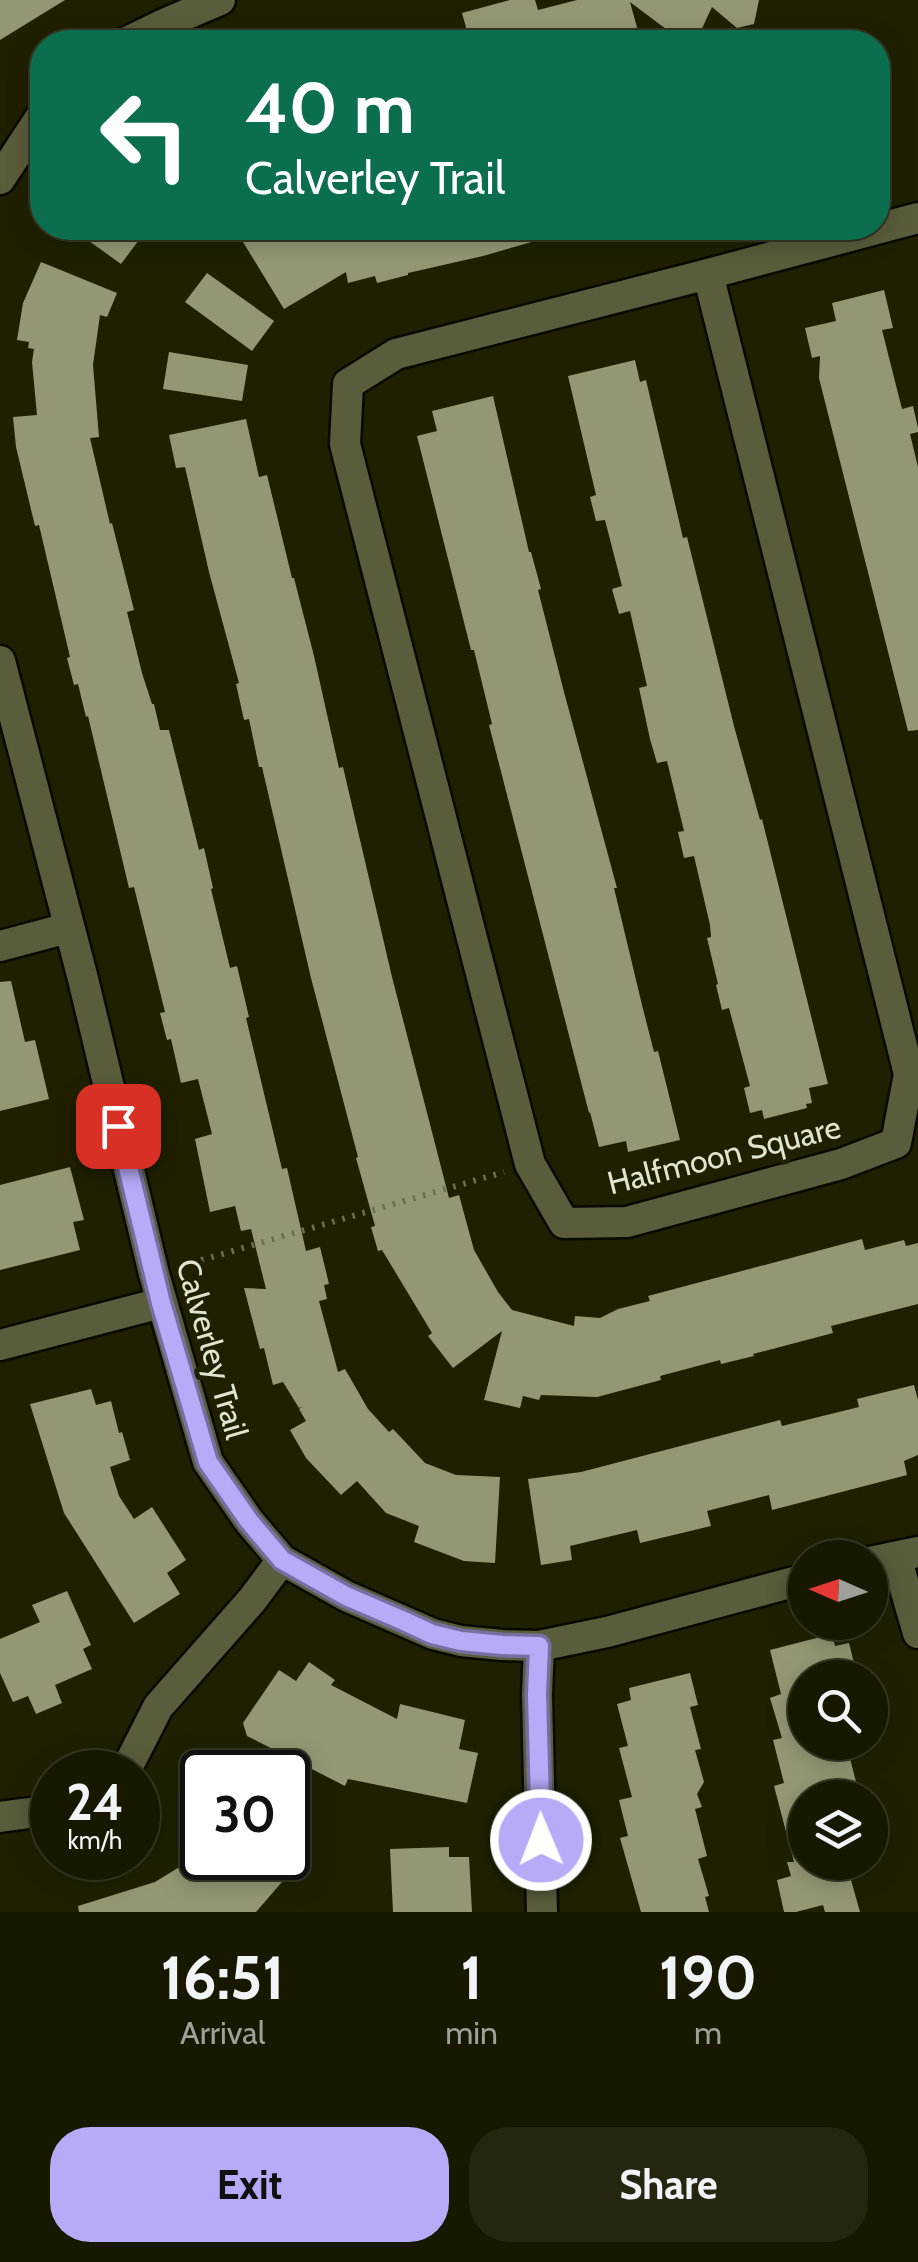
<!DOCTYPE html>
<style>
:root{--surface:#181801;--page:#252510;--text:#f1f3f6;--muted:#9fa099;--line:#363723;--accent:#b7abf8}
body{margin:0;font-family:Cabin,sans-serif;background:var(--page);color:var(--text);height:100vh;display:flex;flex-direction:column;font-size:38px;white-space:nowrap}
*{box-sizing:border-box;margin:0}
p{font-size:32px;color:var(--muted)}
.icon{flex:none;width:55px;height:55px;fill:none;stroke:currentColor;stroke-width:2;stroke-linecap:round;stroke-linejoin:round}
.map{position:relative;height:1912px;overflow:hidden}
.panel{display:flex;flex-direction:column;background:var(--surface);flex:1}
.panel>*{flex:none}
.guide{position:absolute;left:30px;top:30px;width:860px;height:210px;border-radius:40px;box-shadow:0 5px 25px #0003,0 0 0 2px var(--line);background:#0b6e4f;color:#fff;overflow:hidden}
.needle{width:65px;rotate:273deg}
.buttons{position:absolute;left:788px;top:1540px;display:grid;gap:20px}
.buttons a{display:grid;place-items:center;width:100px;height:100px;border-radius:50%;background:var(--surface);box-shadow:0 5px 25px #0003,0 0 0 2px var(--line);font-size:50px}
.speed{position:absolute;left:30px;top:1750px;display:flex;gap:20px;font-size:50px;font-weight:700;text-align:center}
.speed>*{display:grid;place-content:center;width:130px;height:130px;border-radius:50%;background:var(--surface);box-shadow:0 5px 25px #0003,0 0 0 2px var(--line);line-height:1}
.speed small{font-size:25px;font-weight:400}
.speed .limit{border:5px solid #111;border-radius:15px;background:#fff;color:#111}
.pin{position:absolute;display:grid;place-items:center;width:85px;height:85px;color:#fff;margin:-42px;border-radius:20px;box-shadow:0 5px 15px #0006}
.me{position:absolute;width:110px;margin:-55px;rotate:359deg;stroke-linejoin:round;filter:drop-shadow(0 0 8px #0008)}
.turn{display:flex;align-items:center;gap:35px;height:210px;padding:0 50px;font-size:45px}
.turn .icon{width:130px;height:130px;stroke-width:2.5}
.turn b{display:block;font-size:70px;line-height:85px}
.eta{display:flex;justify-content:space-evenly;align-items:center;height:170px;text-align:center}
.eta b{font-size:60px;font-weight:700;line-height:70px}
.cta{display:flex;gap:20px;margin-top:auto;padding:20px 50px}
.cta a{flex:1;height:115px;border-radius:40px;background:var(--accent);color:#111;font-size:40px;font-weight:700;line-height:115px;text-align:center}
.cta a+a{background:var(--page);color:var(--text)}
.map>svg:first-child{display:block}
.building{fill:#959774}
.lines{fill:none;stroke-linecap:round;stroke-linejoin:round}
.street-casing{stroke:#0a0900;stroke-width:35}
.path{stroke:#6d6e54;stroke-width:6;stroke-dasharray:2.5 8;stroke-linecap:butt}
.street{stroke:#5a5c3b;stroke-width:30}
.route-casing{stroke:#776fa1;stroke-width:25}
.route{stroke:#b7abf8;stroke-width:18}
.labels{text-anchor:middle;stroke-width:10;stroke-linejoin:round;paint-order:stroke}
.street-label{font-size:32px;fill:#e2e3d1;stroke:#202001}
</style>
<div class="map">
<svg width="918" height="1912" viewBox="0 0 918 1912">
<rect width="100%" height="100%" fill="#202001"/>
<g class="building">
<path d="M0,0H65L0,40Z"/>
<path d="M510,0H535L538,10L577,0H759L754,24L737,28L712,7L698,37L682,41L630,2L641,42H470L462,13Z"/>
<path d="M71,228H148L121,264Z"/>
<path d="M267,228H554L556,235L483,256L408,273V275L377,283L375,276L348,283L346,272L284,309L243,242Z"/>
<path d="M41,262L117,293L107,317L100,315L93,365L99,437L90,438L110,524L112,523L134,610L127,612L142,673L152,704H154L160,730H169L199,850L204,848L213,888L211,889L230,968L237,966L249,1017L246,1018L282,1169L287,1168L306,1251L320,1247L329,1284L324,1285L327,1299L319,1301L338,1372L345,1369L368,1409L389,1432L393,1429L425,1463L456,1475L500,1477L495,1563L464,1561L414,1542L419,1526L386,1513L357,1481L341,1495L306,1458L290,1430L306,1421L299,1409L303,1406L299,1408L283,1382L273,1385L264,1348L260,1349L244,1288L266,1289L251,1229L241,1231L235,1206L210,1212L195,1139L212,1134L198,1079L181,1083L171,1039L167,1040L160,1013L165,1012L134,887L129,888L88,716L86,717L78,684L74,685L67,658L70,657L39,525L35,526L16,447L13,417L37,415L32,362L34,349L28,348L29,342L17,340L23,303Z"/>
<path d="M207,273L274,321L252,351L185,302Z"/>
<path d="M884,290L893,328L882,330L902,409L913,406L918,428V432L910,434L918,467V730L908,731L819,378L820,356L812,358L805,328L836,321L832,303Z"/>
<path d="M169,352L248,365L242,401L163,389Z"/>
<path d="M635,360L640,382L646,380L683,538L687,537L734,726L760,820L762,819L828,1084L809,1088L812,1103L806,1104L807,1108L764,1119L762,1110L750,1113L744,1088L750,1086L729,1008L722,1010L716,985L718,984L707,938L711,937L710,925L694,856L684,858L678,832L684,831L667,761L657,763L650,739L639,688L647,686L630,611L619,614L612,589L622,586L605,520L596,521L590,497L596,495L568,376Z"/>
<path d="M493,396L529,552H531L541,589L538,590L564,692L617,888H614L642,1005L654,1052L658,1051L680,1140L628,1152L626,1141L599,1147L590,1112L589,1113L489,725L492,724L474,650H471L417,436L437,431L432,411Z"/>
<path d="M246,419L259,477L267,475L292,578H294L314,656L339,768L343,767L392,977L449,1198L459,1195L474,1250L498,1292L512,1310L574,1326L575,1316L600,1318L618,1309L650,1301L648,1296L862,1239L865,1250L904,1240L906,1246L918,1243V1304L831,1326L833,1333L753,1354L754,1356L721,1364L720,1360L660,1376L661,1380L597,1397L541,1395L539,1400L523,1396L520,1408L484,1400L502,1331L453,1368L428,1336L432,1333L382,1250L378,1251L371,1227L375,1226L356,1158L358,1157L311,978L262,767H259L249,719L244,720L236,684L239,683L209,572L185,467L176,468L169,435Z"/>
<path d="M11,981L25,1042L35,1040L49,1099L0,1111V982Z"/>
<path d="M70,1167L84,1220L73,1222L80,1250L0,1270V1185Z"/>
<path d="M914,1385L918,1400V1455L904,1461L907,1475L772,1510L769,1495L707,1511L711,1526L640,1543L637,1530L570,1546L572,1560L541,1565L528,1479L581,1472L780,1420L782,1426L859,1407L857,1399Z"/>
<path d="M91,1389L96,1405L111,1401L119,1433L122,1432L130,1460L110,1467L119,1496L134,1519L152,1507L186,1560L167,1573L180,1594L134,1623L64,1513L30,1404Z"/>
<path d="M67,1591L91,1645L83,1649L92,1669L55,1685L62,1703L36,1714L28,1696L13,1702L0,1673V1639L40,1622L32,1605Z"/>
<path d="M832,1634L835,1646L849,1643L856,1671L852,1672L853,1678H805V1742H846L860,1798H805V1862H846L860,1912H825L823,1905L796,1912H784L777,1880L791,1876L787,1862H794L774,1786L784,1783L773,1740L782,1738L770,1698L781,1694L770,1650Z"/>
<path d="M309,1662L335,1680L331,1685L397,1719L400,1704L465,1720L459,1749L478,1753L467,1803L348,1779L345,1786L247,1736L243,1723L279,1670L296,1681Z"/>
<path d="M690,1673L698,1705L690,1707L701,1749L695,1750L704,1782L697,1794L702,1807L695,1809L707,1856L698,1859L709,1896L705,1897L709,1912H641L620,1838L628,1836L619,1800L632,1797L619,1748L628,1746L617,1704L631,1700L629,1688Z"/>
<path d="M449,1847V1857H469L472,1912H393L390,1849Z"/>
<path d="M194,1858H267L288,1875L256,1912H79L78,1906L155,1882Z"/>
</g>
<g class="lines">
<defs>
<g id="street">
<path d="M127,42L164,24L220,0"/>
<path d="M0,179L42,115"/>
<path d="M708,274L909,1074L896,1143L841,1164L627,1222L564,1223L530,1164L345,444L348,384L396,354L708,274L918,218"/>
<path d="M0,661L83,979L154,1274L208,1462L249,1521L282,1560L346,1596L433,1634L461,1641L502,1645L539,1646L607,1632L805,1579"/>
<path d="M0,946L68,928"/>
<path d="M0,1345L161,1303"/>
<path d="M896,1557L918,1633"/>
<path d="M870,1562L918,1552"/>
<path d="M539,1646L537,1694L542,1912"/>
<path d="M125,1772L158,1707L252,1600L282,1560"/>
<path d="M0,1817L52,1810"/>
</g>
</defs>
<use href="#street" class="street-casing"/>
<path class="path" d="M181,1266L504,1172"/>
<use href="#street" class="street"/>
</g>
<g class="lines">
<defs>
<path id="route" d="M118,1126L161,1303L208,1462L249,1521L282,1560L346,1596L404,1621L432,1634L461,1641L502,1645L539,1646L537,1694L541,1840"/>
</defs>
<use href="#route" class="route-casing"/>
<use href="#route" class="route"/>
</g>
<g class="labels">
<g class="street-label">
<text transform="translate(724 1155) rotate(-14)" y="11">Halfmoon Square</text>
<text transform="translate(212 1349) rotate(74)" y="11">Calverley Trail</text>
</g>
</g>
</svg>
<div class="buttons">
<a><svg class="needle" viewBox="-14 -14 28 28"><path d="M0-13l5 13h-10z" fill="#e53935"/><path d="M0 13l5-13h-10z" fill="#9fa099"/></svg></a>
<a><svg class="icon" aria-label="search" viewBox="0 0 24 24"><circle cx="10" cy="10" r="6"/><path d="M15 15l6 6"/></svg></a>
<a><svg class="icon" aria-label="layers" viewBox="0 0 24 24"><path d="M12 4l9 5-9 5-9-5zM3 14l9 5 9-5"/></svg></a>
</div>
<div class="speed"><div>24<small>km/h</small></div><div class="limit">30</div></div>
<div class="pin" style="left:118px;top:1126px;background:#d93025"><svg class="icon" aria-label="arrive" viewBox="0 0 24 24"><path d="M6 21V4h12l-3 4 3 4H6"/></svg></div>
<svg class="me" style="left:541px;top:1840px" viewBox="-20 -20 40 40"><circle r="17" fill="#b7abf8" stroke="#fff" stroke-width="3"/><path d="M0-11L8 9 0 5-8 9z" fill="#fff"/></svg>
<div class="guide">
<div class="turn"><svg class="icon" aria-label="left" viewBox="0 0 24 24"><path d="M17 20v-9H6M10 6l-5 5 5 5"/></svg><div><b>40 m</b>Calverley Trail</div></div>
</div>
</div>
<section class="panel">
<div class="eta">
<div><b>16:51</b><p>Arrival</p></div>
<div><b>1</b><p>min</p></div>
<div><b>190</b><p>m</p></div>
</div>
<div class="cta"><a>Exit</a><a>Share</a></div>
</section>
